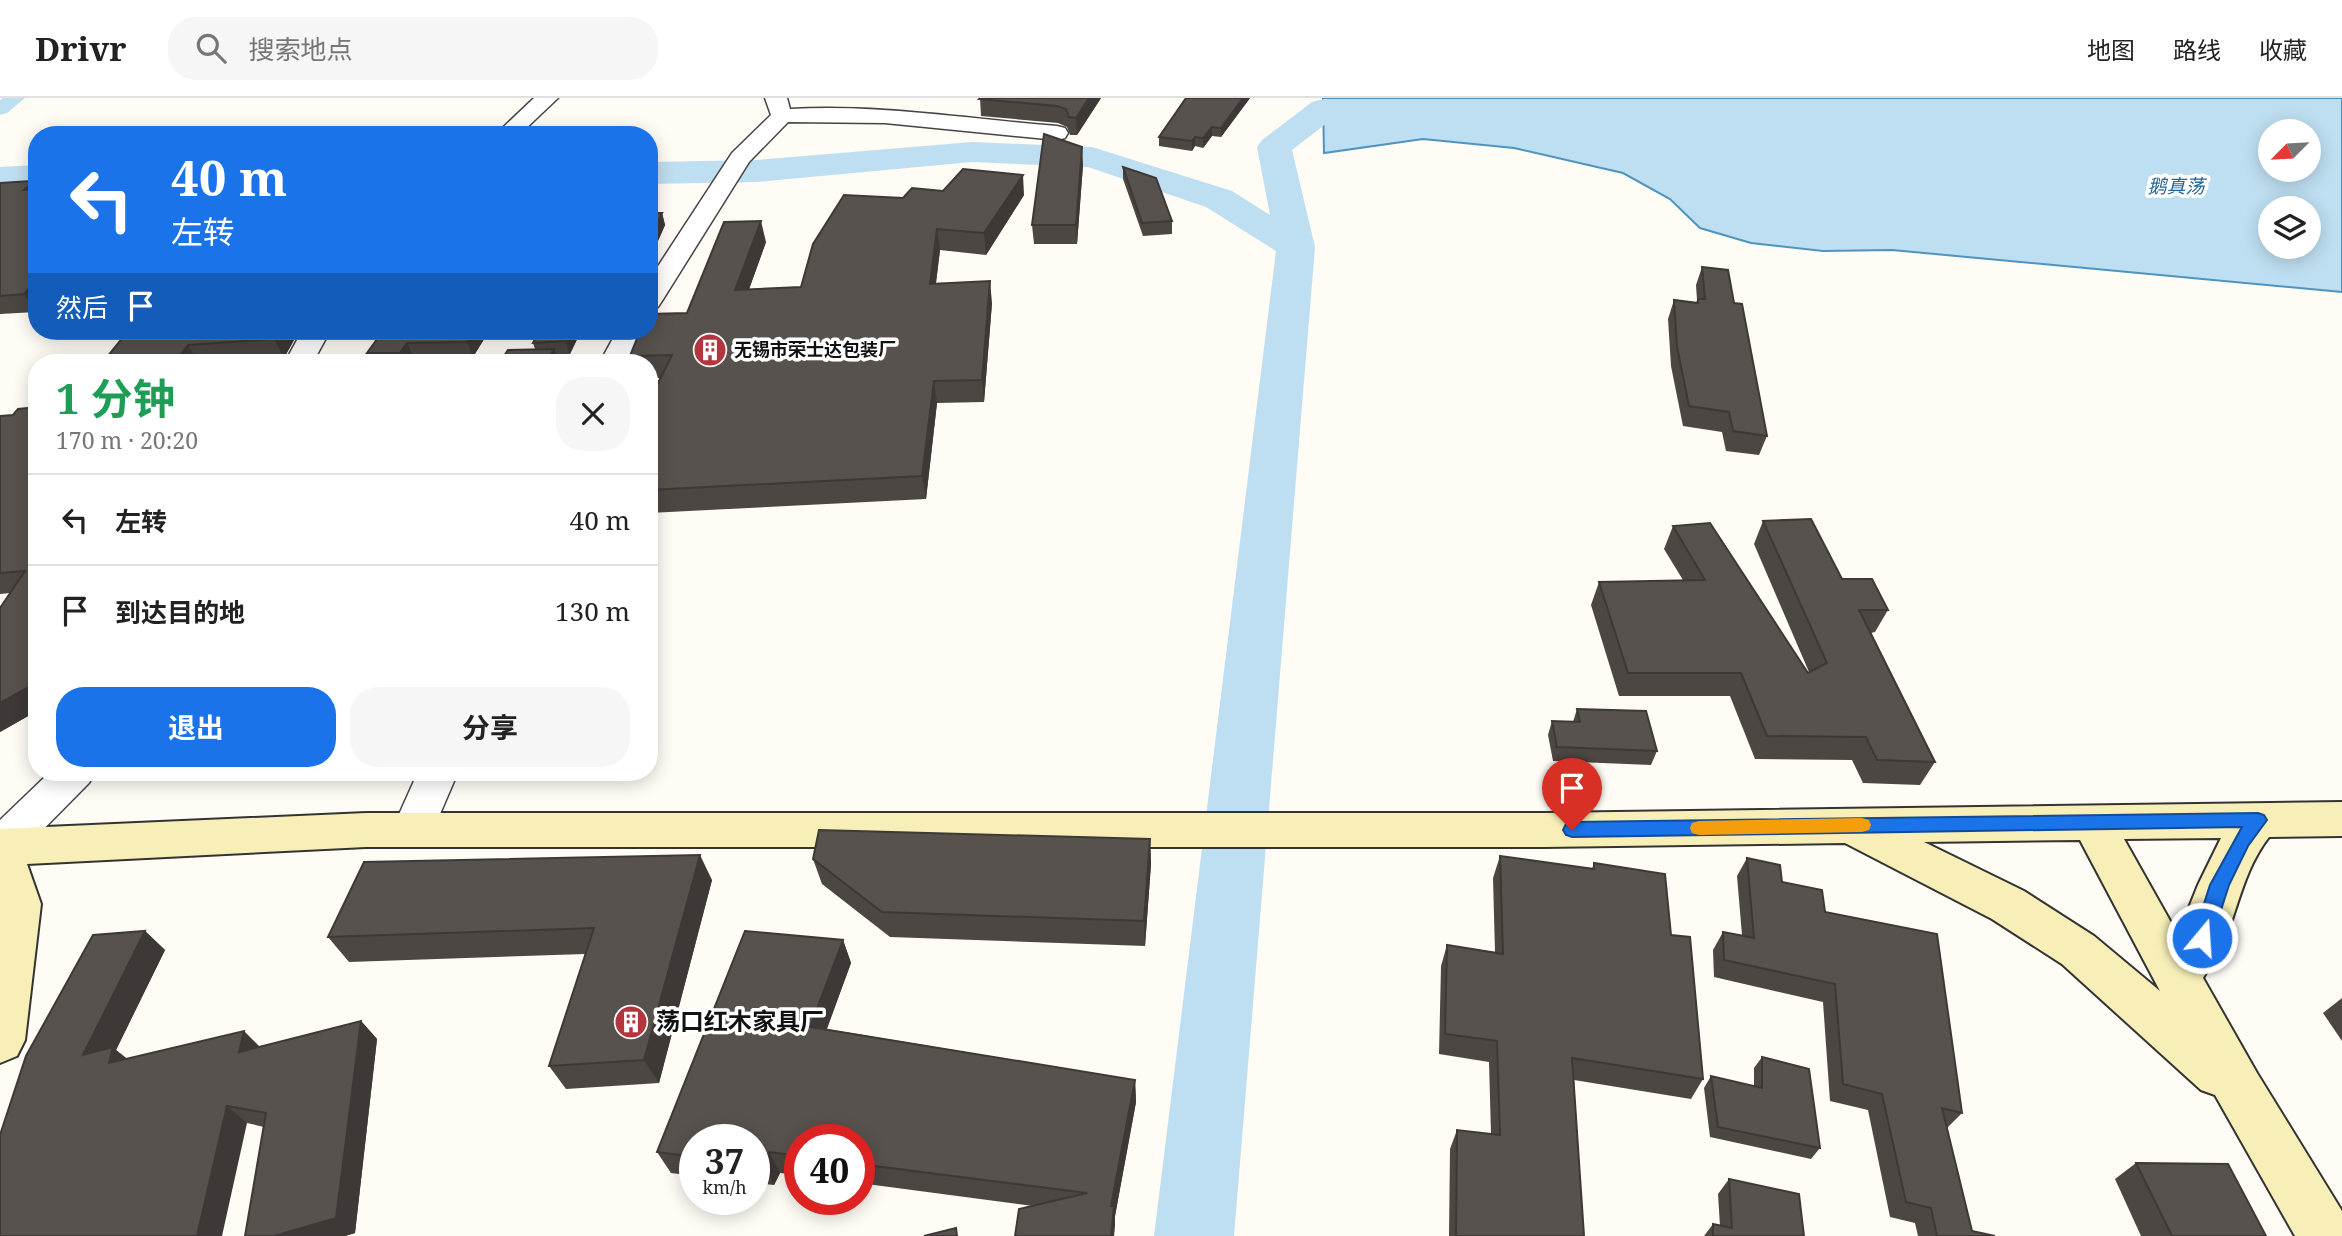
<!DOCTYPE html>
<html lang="zh">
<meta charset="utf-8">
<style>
:root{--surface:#fff;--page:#f6f6f6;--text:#222;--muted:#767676;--line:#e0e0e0;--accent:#1a73e8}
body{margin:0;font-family:"Noto Serif","Noto Sans SC",serif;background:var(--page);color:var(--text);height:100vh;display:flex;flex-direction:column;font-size:26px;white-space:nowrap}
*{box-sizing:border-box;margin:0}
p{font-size:23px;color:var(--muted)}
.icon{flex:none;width:38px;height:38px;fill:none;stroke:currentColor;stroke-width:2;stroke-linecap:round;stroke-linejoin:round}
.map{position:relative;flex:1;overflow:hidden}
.drawer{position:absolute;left:28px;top:256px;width:630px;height:427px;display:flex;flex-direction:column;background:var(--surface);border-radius:28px;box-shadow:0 4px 18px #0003}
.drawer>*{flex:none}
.top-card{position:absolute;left:28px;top:28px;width:630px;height:214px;border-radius:28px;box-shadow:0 4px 18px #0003;background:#1a73e8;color:#fff;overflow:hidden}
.needle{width:46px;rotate:246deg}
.buttons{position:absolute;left:2258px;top:21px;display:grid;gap:14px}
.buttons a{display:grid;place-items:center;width:63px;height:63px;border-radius:50%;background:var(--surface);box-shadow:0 4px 18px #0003;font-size:35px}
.speed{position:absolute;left:679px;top:1026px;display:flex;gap:14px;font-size:35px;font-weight:700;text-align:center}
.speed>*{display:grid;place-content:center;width:91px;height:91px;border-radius:50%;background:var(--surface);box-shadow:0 4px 18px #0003;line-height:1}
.speed small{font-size:18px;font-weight:400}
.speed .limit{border:10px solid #d22;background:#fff;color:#111}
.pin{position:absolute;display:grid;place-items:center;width:60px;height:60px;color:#fff;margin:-72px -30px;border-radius:50% 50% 50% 0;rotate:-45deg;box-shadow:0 0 7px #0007}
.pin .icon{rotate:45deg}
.me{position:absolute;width:77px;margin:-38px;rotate:18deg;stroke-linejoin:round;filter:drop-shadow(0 0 5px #0008)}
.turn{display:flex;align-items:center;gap:24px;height:147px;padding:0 28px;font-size:32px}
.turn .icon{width:91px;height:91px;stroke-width:2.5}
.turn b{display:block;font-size:49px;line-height:60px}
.then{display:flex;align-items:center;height:66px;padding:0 28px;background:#0003;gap:14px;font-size:26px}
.round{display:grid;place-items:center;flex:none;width:74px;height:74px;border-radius:28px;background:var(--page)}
.headline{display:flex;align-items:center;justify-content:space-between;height:119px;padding:0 28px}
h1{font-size:42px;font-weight:700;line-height:52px;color:#1e9e55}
.button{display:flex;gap:14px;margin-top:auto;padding:14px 28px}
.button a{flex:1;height:80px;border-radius:28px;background:var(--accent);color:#fff;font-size:28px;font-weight:700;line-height:80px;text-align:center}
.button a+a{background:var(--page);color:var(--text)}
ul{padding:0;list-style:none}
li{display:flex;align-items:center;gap:21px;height:91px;padding:0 28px;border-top:2px solid var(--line)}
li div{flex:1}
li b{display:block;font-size:26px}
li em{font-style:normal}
header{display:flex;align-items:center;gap:42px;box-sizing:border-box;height:98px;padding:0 35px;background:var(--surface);border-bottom:2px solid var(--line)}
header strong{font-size:33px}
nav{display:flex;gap:38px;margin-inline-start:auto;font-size:24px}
.search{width:490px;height:63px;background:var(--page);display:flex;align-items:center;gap:18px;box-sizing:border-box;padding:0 24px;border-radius:28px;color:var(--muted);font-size:26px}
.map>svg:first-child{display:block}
.water{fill:#bedff1;stroke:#4d94c1;stroke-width:2;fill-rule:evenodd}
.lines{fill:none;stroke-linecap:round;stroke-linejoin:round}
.canal{fill:#bedff1;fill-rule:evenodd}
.river{fill:#bedff1;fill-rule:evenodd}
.street-casing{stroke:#444;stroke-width:3}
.secondary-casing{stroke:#333;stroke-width:4}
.street{fill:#fff;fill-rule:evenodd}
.secondary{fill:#f7efb7;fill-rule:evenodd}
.wall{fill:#4c4743}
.shaded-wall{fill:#3e3937}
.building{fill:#58524e;stroke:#3e3937;stroke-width:2}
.route{fill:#1a73e8;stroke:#114b97;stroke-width:2}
.slow{fill:#f59e0b}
.labels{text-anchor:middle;stroke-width:7;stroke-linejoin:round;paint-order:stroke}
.far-poi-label{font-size:18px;font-weight:bold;fill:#111;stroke:#fff;text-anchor:start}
.far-water-label{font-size:19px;font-style:italic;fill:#256797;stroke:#fff}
.near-poi-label{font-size:24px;font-weight:bold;fill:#111;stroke:#fff;text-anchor:start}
</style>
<header>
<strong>Drivr</strong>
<div class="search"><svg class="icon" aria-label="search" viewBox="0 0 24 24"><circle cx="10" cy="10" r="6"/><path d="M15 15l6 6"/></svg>搜索地点</div>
<nav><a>地图</a><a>路线</a><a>收藏</a></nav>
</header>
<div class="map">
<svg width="2342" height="1138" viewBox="0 0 2342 1138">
<rect width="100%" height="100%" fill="#fefcf5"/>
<path class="water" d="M1323,0H2342V194L1892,152L1823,153L1751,145L1700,130L1670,101L1623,75L1514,50L1423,41L1324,55ZM2270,33H2308V72H2270ZM2270,110H2308V149H2270Z"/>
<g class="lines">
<path class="canal" d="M3,0H25L7,15L0,17V2Z"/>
<g class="river">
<path d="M1324,1L1336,4L1340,11L1336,18L1292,52L1315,149L1234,1138H1154L1276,153L1206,109L1088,69L972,64L757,84L649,86V64L757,62L972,44L1092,49L1232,93L1270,117L1257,49L1262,42L1312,4Z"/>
<path d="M37,67V89L0,91V69Z"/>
</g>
<defs>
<g id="street">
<path d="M534,0H558L519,37H495Z"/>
<path d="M765,0H787L790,11C880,6 968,21 1057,28L1065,30L1068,35L1065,40L1057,42L885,25L788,24L749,64L662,203L658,209L649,211V182L732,55L771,17Z"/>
<path d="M302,233H330L313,264H285Z"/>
<path d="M617,233H645L628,264H600Z"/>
<path d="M50,674H95L89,685L15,760L0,765V722Z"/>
<path d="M418,674H458L428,744L413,749L398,744L392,732Z"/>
</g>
<path id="secondary" d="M2342,704V738L2269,739C2245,770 2239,806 2225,841C2219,855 2210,867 2203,880L2257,975L2342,1113V1138H2295L2215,997L2201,992L2062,866L1992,821L1845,745L1544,749H366L27,766L41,806L25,942L17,958L0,965V731L366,715H1544ZM2221,740L2198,787L2178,837L2124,741ZM2080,742L2160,893L2094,838L2024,793L1924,744Z"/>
</defs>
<use href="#street" class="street-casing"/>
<use href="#secondary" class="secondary-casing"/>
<use href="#street" class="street"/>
<use href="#secondary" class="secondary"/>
</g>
<g class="wall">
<path d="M980,0H1101L1077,37H1070L1067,29L1058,25L981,18Z"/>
<path d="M1250,0L1221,39L1212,38L1203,50L1195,48L1192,53L1159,48V39Z"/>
<path d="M1083,67L1077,146H1034L1032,127Z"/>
<path d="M1123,69L1172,123V136L1143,138L1123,81Z"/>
<path d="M33,83L37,89V213L36,214L0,216V85Z"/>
<path d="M943,93L1024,97L986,157L940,152L936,185L992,205L984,304L937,305L926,401L649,415V303L661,280H649V264H632L630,258L687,215L766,144L749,191L801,189L903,100Z"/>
<path d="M649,115H662L665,127L654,152H649Z"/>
<path d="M1702,169L1734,205L1767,338L1759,357L1726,353L1722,334L1683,328L1671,268L1668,221L1674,202L1696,205L1697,202L1696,187Z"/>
<path d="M128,233H299L284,260L220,264H103Z"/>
<path d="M383,233H489L473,259L414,260L411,264H372L367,255Z"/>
<path d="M581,233L570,256L556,257L559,264L535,251L533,245Z"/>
<path d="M37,309V613L0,634V510L10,495L0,496V318L13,317Z"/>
<path d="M1763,423L1842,481L1888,512L1875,534L1871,535L1935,664L1920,687L1863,685L1852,662L1755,661L1730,598H1619L1591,507L1599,484L1683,482L1664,451L1673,428L1808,575L1809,574L1754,446Z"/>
<path d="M1577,611L1657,653L1651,667L1553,663L1548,637L1552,623L1573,624Z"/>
<path d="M1150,741L1151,766L1145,848L890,839L822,786L813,761Z"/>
<path d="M1500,758L1592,771L1594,765L1671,837L1703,981L1691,1001L1574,982L1584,1138H1449L1450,1051L1457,1032L1491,1036L1489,964L1439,956L1441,868L1447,847L1495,854L1493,780Z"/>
<path d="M1747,760L1825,814L1962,1015L1947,1030L1972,1133L1995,1138H1918L1915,1125L1890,1119L1868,1012L1830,1003L1823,904L1714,879L1713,852L1723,834L1742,837L1737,778Z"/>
<path d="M712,782L659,985L566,991L549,968L585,856L349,864L328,839Z"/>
<path d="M145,833L165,852L116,952L127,961L260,949L361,923L377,941L355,1135L345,1138H245L264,1029L247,1025L26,958Z"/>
<path d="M843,842L851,865L827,931L1135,982L1136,1004L1115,1118V1128L1033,1108L859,1085V1041H800V1077L780,1075L774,1087L754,1085V1041H695V1078L671,1075L657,1054Z"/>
<path d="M2342,900V943L2323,915Z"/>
<path d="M1762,959L1820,1050L1811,1061L1710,1039L1704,990L1711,978L1754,988V970Z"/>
<path d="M2136,1065L2266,1138H2141L2115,1081Z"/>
<path d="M1729,1081L1804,1138H1704L1713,1126L1720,1128L1718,1096Z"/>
</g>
<g class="shaded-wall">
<path d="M1089,0H1101L1077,37L1076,20Z"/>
<path d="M1243,0H1250L1221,39V30Z"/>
<path d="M1212,29V38L1203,50V40Z"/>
<path d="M1195,39V48L1192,53V43Z"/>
<path d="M1082,49L1083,67L1077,146L1076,127Z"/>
<path d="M1023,77L1024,97L986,157L984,135Z"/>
<path d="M33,83L37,89V106L24,92Z"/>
<path d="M662,115L665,127L654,152L650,139Z"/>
<path d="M761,123L766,144L741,214L735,192Z"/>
<path d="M937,131L940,152L933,208L930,186Z"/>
<path d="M37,181V213L36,214L24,196Z"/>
<path d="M990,183L992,205L984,304L982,282Z"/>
<path d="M279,233H299L284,260L274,241Z"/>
<path d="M474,233H489L473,259L467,244Z"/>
<path d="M570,233H581L570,256L565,243Z"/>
<path d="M407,245L414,260L411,264H405L400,255Z"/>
<path d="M188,247L198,264H175Z"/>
<path d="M554,251L559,264H546Z"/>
<path d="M934,283L937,305L926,401L922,378Z"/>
<path d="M37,574V613L0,634V605Z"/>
<path d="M1150,741L1151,766L1145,848L1144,823Z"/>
<path d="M700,757L712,782L659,985L644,962Z"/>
<path d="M145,833L165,852L116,952L135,967L105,974L83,957Z"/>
<path d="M843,842L851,865L819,951L810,929Z"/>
<path d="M361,923L377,941L355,1135L345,1138H274Z"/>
<path d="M244,933L262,951L239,954Z"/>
<path d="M1135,982L1136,1004L1115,1118V1128L1114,1138H1111V1108Z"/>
<path d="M227,1008L247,1025L222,1138H197Z"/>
<path d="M769,1054L780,1075L774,1087L762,1067Z"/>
</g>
<g class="building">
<path d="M980,0H1089L1076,20L1069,19L1066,11L1057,8L979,1Z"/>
<path d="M1186,0H1243L1221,30L1212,29L1203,40L1195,39L1192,43L1159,39Z"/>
<path d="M1044,36L1082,49L1076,127H1032Z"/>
<path d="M1123,69L1156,80L1172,123L1142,125Z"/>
<path d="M963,71L1023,77L984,135L937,131L930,186L990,183L982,282L934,283L922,378L649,392V303L672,257L630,258L640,233H649V216L687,215L724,124L761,123L735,192L801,189L813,146L844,97L903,100L912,90L943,93Z"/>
<path d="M33,83L24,92L37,91V181L24,196L0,198V85Z"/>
<path d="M649,115H662L649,139Z"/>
<path d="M1702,169L1728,172L1734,205L1742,206L1767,338L1733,333L1729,314L1689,308L1677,249L1674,202L1698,205V201H1705Z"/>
<path d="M128,233H279L274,241L188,247L175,264H103Z"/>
<path d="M383,233H474L467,244L407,245L400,255H367Z"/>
<path d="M539,233H570L565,243L533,245Z"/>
<path d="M554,251L546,264H500L508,252Z"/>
<path d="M37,309V574L29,589L0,605V510L25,473L0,475V318L13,317L18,311Z"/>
<path d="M1811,421L1842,481H1872L1888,512H1859L1935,664L1877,662L1866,639L1767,638L1741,575H1628L1599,484L1705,482L1673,428L1710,425L1808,575L1827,565L1763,423Z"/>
<path d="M1577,611L1646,613L1657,653L1557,649L1552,623L1580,624Z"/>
<path d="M819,732L1150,741L1144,823L882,814L813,761Z"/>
<path d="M700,757L644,962L549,968L594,830L328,839L364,764Z"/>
<path d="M1500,758L1594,771V765L1665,776L1671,837L1690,839L1703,981L1572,960L1584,1138H1456L1457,1032L1500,1037L1497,943L1445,936L1447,847L1503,856Z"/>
<path d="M1747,760L1780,767L1782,784L1822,792L1825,814L1937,836L1962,1015L1942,1010L1972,1133L1995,1138H1937L1931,1110L1906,1104L1882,996L1843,986L1835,886L1724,862L1723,834L1754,840Z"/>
<path d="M145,833L83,957L113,949L109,965L244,933L239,954L361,923L336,1120L274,1138H245L266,1015L227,1008L197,1138H0V1037L26,958L93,837Z"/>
<path d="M745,833L843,842L810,929L1135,982L1111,1108H1114L1111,1138H1015L1019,1111L1087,1095L859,1066V1041H800V1058L769,1054L762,1067L754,1066V1041H695V1059L657,1054Z"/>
<path d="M1762,959L1809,971L1820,1050L1718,1029L1711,978L1762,990Z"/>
<path d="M2136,1065L2228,1066L2266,1138H2172Z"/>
<path d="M1729,1081L1799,1096L1804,1138H1713V1126L1732,1130Z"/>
<path d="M956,1130L957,1138H924Z"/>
</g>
<path class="route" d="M2258,715L2264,717L2267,722L2248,748L2229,787L2212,840L2209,846L2202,849L2195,846L2193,840L2210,787L2242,729L1572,739L1566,737L1563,732L1566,726L1572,724Z"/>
<path class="slow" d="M1862,720L1869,722L1871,727L1869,732L1862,734L1699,737L1692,735L1690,730L1692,725L1699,723Z"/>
<defs>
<symbol id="building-disc" viewBox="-11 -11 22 22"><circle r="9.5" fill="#b4353d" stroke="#fff"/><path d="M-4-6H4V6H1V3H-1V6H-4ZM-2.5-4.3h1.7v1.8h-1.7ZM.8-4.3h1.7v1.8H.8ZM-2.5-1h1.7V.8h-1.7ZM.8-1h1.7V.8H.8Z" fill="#fff"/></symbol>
</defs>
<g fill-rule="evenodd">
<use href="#building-disc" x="691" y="233" width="38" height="38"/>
<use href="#building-disc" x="612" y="905" width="38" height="38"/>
</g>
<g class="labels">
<g class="far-poi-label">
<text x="734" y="258">无锡市荣士达包装厂</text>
</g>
<g class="far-water-label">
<text x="2176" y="95">鹅真荡</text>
</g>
<g class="near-poi-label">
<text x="656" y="932">荡口红木家具厂</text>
</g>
</g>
</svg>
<div class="buttons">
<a><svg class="needle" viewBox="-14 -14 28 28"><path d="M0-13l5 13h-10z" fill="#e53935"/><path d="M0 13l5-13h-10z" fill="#767676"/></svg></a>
<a><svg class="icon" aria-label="layers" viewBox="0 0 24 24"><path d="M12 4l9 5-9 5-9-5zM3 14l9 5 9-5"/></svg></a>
</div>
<div class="speed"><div>37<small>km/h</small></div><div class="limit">40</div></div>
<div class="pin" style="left:1572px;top:732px;background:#d93025"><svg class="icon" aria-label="arrive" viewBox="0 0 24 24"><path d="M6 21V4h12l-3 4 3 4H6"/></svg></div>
<svg class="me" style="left:2202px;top:840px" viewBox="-20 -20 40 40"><circle r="17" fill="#1a73e8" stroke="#fff" stroke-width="3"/><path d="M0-11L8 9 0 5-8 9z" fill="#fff"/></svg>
<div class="top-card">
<div class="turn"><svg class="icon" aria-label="left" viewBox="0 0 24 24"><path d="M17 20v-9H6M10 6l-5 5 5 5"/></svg><div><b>40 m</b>左转</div></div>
<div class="then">然后<svg class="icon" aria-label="arrive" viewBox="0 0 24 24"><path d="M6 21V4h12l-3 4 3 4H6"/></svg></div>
</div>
<section class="drawer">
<div class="headline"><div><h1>1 分钟</h1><p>170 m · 20:20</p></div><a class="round"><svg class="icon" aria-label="close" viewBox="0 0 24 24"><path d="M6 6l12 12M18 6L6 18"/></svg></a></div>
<ul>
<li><svg class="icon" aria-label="left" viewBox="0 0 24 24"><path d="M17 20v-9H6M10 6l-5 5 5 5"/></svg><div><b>左转</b></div><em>40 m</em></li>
<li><svg class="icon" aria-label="arrive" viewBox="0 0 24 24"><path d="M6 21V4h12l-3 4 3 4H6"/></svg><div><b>到达目的地</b></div><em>130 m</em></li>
</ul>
<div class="button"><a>退出</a><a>分享</a></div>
</section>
</div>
